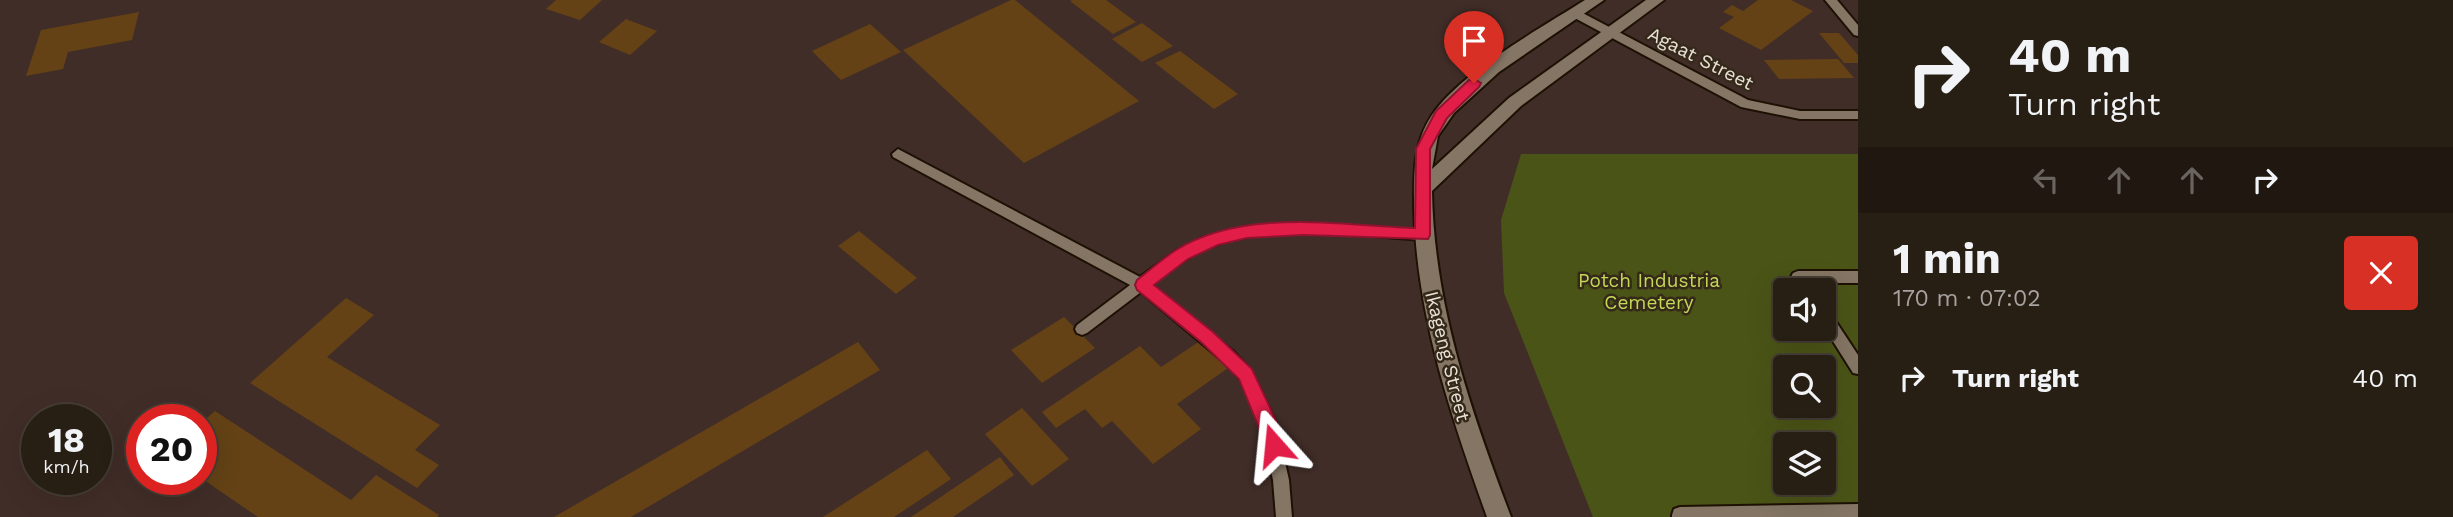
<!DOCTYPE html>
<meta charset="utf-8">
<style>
:root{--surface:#281f14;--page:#342c22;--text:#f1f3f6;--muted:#a5a2a0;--line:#443d34}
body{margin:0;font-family:"Work Sans",sans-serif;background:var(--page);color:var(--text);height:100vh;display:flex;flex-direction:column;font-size:26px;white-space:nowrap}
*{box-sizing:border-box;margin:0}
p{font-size:23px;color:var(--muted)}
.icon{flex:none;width:38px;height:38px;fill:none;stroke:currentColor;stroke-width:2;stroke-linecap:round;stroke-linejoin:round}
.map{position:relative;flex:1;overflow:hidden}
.details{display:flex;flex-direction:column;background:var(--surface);width:595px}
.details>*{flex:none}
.banner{background:#281f14;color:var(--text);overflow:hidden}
.fabs{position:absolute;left:1773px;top:278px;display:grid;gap:14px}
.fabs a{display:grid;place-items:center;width:63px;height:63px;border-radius:7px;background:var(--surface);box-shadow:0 7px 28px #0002,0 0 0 2px var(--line);font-size:35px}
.speed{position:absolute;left:21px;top:404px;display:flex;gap:14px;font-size:35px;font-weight:700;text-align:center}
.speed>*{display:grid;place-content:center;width:91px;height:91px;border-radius:50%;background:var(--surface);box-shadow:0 7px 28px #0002,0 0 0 2px var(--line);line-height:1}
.speed small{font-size:18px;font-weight:400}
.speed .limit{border:10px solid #d22;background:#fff;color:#111}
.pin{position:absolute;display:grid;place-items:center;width:60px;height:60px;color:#fff;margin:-72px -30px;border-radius:50% 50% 50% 0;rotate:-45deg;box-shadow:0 0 7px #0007}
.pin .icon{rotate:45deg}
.me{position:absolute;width:77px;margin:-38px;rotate:342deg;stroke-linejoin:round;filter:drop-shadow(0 0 5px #0008)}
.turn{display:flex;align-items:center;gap:24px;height:147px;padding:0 35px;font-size:32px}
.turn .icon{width:91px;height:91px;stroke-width:2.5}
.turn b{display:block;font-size:49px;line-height:60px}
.lanes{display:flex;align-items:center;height:66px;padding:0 35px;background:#0003;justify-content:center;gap:35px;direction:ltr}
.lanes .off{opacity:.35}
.round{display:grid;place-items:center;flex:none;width:74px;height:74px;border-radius:7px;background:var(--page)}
.summary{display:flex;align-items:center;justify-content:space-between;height:119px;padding:0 35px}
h1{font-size:42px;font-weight:700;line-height:52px}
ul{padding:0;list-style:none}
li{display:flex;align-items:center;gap:21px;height:91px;padding:0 35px}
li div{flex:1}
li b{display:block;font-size:26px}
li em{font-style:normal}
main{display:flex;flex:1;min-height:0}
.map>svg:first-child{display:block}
.industrial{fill:#412d28;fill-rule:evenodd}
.green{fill:#4b5417;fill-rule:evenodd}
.building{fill:#644216}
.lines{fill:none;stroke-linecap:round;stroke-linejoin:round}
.service-casing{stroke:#1d1104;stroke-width:4}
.tertiary-casing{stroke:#1d1104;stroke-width:4}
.service{fill:#847564;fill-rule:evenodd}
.tertiary{fill:#847564;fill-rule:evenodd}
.route{fill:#e11d48;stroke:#92132f;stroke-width:2}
.labels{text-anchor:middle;stroke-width:5;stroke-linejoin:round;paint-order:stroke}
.street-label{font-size:19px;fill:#e9e1d7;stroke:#35291a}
.park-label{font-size:19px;fill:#c4d857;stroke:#35291a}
</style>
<main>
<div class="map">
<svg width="1858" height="517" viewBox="0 0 1858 517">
<rect width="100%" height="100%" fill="#35291a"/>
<path class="industrial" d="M0,0H1858V517H0ZM1785,290H1824V329H1785ZM1785,368H1824V406H1785ZM37,420H96V480H37ZM142,420H201V480H142ZM1785,444H1824V483H1785Z"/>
<path class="green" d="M1521,154H1858V517H1593L1504,293L1501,220ZM1785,290H1824V329H1785ZM1785,368H1824V406H1785ZM1785,444H1824V483H1785Z"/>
<g class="building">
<path d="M556,0H602L580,20L546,9Z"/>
<path d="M1011,0H1015L1139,101L1024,163L903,50Z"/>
<path d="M1073,0H1106L1136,22L1113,34L1070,1Z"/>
<path d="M1758,0H1791L1813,11L1761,50L1719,28L1734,17L1723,12L1732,5L1743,11Z"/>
<path d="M139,12L132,40L68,52L63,69L26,76L41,30Z"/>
<path d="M626,19L657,31L630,55L599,42Z"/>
<path d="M1142,23L1173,46L1142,62L1112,39Z"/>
<path d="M870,24L901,52L841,80L812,51Z"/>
<path d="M1819,33H1839L1858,55V63H1844Z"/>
<path d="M1180,51L1238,94L1214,109L1155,63Z"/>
<path d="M1838,59L1854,78L1779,79L1764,60Z"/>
<path d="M859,231L917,278L896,294L838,246Z"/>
<path d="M346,298L374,315L327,357L440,425L415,450L439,465L417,488L250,383Z"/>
<path d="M1064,317L1095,348L1042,383L1011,350Z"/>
<path d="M1200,341L1228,368L1177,404L1201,429L1153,464L1112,421L1102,428L1085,409L1056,428L1042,412L1140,346L1161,367Z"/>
<path d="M858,342L880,370L631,517H554Z"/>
<path d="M1022,408L1069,459L1032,486L985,434Z"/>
<path d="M215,411L351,500L376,475L439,515L437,517H258L201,478V423Z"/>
<path d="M927,450L951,479L894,517H823Z"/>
<path d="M1000,457L1014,475L953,517H911Z"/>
</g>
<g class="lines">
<defs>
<g id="service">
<path d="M1825,0H1837L1858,25V36L1854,35Z"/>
<path d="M1575,9L1748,100L1800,111H1858V119H1800L1741,107L1571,16V10Z"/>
<path d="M898,149L1140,277L1176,251L1202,238L1236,229L1299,223L1428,231L1430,235L1428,239L1423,240C1358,236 1272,222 1210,247C1189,255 1170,270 1151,284L1234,352L1251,370L1276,423L1289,480L1292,517H1276L1273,480L1260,423L1240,379L1224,362L1141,292L1087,333L1082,335L1077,333L1075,329L1077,325L1130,285L893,157L892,154Z"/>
<path d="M1798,271H1858V283H1810L1814,290H1799L1791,277L1793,273Z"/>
<path d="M1824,309L1829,311L1858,355V374L1853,373L1824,327Z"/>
<path d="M1858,504V517H1672V515L1674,509L1680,507Z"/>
</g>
<path id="tertiary" d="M1585,0H1604L1499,72L1454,113L1438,136L1432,169L1509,98L1646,0H1664L1521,106L1432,191C1434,306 1471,411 1511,517H1487C1451,416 1416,315 1414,207C1414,174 1413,143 1432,115C1461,72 1541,28 1585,0Z"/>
</defs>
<use href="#service" class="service-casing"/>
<use href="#tertiary" class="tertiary-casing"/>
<use href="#service" class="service"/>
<use href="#tertiary" class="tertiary"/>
</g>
<path class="route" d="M1474,79L1481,83L1479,87L1447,118L1430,149V235L1428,239L1303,235L1247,238L1218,245L1188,259L1154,285L1213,332L1252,369L1277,423L1283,445L1281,450L1274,453L1268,450L1239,379L1201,342L1137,290L1135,285L1137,280C1150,270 1162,259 1176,250C1244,208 1339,225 1415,228L1416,149L1436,111L1469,80Z"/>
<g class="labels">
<g class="street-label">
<text transform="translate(1701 58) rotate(27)" y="7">Agaat Street</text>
<text transform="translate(1448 356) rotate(76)" y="7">Ikageng Street</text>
</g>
<g class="park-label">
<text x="1649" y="287">Potch Industria<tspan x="1649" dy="22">Cemetery</tspan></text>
</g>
</g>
</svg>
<div class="fabs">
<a><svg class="icon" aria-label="sound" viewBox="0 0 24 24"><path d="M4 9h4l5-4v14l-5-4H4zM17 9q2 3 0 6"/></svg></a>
<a><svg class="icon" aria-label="search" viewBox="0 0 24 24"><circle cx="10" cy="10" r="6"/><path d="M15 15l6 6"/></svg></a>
<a><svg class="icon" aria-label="layers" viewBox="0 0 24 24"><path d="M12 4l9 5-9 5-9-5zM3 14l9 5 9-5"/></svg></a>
</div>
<div class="speed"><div>18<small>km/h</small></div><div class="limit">20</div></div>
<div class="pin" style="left:1474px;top:83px;background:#d93025"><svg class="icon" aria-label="arrive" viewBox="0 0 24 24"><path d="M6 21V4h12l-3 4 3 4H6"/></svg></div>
<svg class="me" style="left:1274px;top:445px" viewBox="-20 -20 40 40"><path d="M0-17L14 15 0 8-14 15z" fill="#e11d48" stroke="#fff" stroke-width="4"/></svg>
</div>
<section class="details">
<div class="banner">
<div class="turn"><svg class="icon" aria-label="right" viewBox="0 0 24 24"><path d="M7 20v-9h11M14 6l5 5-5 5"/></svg><div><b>40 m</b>Turn right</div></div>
<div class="lanes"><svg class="icon off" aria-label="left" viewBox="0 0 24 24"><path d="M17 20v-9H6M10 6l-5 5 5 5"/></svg><svg class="icon off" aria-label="ahead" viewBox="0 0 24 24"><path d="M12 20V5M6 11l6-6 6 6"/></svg><svg class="icon off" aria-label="ahead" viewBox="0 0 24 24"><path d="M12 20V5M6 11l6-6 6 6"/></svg><svg class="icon" aria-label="right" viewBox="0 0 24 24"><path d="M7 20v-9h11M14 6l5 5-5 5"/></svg></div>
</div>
<div class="summary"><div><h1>1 min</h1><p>170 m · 07:02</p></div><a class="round" style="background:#d93025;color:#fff"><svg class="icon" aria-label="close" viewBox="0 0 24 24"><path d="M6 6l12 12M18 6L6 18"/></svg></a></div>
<ul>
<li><svg class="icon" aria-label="right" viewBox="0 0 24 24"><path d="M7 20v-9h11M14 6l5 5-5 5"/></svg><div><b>Turn right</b></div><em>40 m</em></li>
</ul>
</section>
</main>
